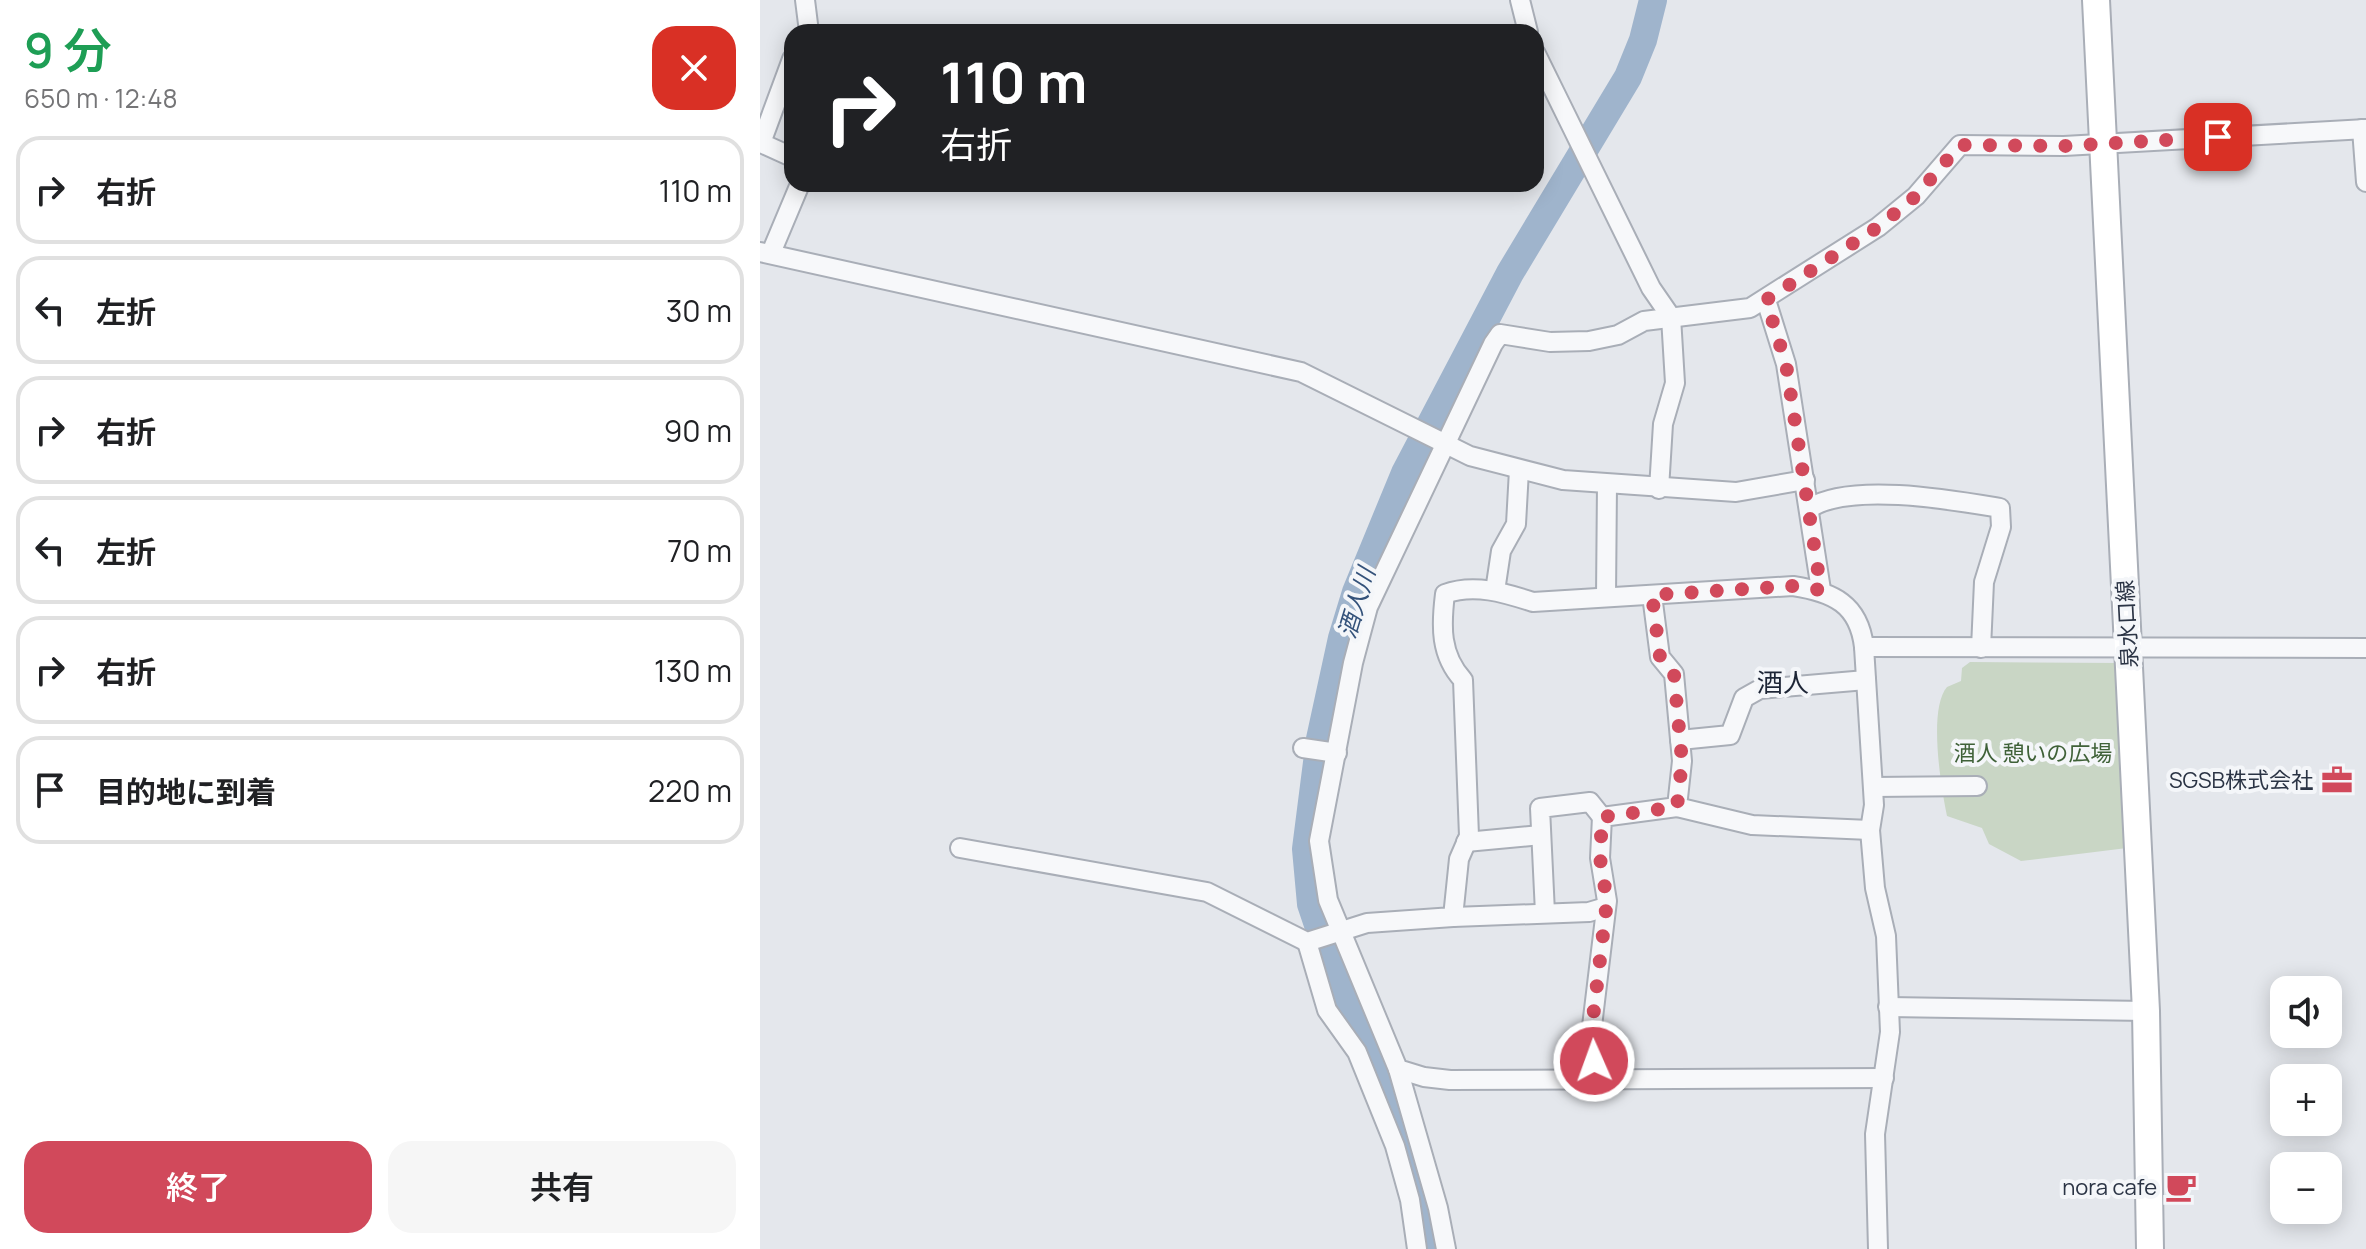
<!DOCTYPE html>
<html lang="ja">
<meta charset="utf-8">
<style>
:root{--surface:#fff;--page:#f6f6f6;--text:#202124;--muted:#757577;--line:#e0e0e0;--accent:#d1495b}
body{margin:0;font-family:Manrope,"Noto Sans JP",sans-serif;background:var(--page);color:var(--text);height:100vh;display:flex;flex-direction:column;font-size:30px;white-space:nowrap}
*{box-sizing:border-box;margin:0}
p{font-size:26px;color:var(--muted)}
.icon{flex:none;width:44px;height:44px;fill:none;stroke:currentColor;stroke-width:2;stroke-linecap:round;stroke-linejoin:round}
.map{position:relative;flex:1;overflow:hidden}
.drawer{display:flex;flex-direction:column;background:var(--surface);width:760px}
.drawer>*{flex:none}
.top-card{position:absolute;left:24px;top:24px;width:760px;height:168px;border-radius:24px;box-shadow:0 4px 20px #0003;background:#202124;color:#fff;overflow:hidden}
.tools{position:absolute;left:1510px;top:976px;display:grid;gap:16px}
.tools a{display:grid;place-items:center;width:72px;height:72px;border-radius:16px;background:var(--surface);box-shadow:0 4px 20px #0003;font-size:40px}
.pin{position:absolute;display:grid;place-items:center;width:68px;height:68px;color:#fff;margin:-34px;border-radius:16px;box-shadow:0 4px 12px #0006}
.me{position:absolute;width:88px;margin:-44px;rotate:358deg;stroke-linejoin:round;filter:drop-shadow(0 0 6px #0008)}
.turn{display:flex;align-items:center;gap:28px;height:168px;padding:0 24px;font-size:36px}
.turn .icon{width:104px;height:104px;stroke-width:2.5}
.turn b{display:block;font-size:56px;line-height:68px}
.round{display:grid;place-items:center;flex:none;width:84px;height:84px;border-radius:24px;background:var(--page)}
.summary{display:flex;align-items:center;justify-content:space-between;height:136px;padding:0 24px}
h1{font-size:48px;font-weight:600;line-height:60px;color:#1e9e55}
.cta{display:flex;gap:16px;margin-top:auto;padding:16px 24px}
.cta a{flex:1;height:92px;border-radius:24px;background:var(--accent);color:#fff;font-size:32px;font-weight:600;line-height:92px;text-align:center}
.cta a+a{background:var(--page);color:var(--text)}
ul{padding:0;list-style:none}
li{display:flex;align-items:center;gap:24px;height:108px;margin:0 16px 12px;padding:0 8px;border:4px solid var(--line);border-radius:24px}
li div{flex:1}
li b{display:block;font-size:30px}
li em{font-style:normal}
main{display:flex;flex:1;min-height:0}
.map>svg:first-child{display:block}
.green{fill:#c9d6c5}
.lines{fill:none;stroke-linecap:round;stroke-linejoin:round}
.river{stroke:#9fb4cc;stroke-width:28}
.minor-casing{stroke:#a9aeb7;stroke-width:22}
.secondary-casing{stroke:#a9aeb7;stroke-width:30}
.minor{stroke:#f7f8fa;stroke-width:18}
.secondary{stroke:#fff;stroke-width:26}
.route{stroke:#d1495b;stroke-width:14;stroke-dasharray:0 25.2}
.labels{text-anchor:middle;stroke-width:8;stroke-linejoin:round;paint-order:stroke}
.street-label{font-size:22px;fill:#2b3445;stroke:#f4f6f9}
.park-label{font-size:22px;fill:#3f6138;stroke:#f4f6f9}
.poi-label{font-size:22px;fill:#2b3445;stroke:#f4f6f9;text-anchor:end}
.water-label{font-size:24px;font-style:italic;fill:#34527a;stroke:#f4f6f9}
.quarter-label{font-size:26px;fill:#1d2536;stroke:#f4f6f9}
</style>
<main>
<section class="drawer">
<div class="summary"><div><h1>9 分</h1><p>650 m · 12:48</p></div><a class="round" style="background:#d93025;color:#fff"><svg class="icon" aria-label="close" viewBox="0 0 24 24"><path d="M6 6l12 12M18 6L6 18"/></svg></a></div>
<ul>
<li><svg class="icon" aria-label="right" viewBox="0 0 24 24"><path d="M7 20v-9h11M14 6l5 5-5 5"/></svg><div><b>右折</b></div><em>110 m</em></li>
<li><svg class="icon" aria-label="left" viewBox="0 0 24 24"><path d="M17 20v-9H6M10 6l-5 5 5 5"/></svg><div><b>左折</b></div><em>30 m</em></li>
<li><svg class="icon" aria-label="right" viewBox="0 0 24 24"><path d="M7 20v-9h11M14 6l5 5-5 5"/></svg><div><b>右折</b></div><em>90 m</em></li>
<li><svg class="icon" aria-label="left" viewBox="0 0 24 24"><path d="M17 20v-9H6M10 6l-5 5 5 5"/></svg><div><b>左折</b></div><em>70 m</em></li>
<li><svg class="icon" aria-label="right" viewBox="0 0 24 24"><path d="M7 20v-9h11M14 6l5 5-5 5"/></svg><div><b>右折</b></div><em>130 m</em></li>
<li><svg class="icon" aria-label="arrive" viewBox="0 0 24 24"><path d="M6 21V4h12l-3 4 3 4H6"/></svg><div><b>目的地に到着</b></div><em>220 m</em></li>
</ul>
<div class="cta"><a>終了</a><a>共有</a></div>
</section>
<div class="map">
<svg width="1606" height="1249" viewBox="0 0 1606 1249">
<rect width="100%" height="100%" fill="#e4e7ec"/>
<path class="green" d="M1210,662L1360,663L1367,848L1261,861L1229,844L1222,828L1187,816C1181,787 1168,709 1187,687L1201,681L1202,668Z"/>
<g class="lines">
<path class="river" d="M670,1249L655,1164L577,981L551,904L546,849L560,739L582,638L596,592L645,473L750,273L868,77L883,40L893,0"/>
<defs>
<g id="minor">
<path d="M45,0L49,32"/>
<path d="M760,0L768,32"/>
<path d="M776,54L891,288L911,317L915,383L903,424L899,489"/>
<path d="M32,59L1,143L32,157"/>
<path d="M1602,129L1606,182"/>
<path d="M0,252L541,372L710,456L803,480L976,492L1045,480"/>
<path d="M11,253L40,184"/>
<path d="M1006,300L1026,364L1061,590"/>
<path d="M1050,508C1091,482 1192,500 1240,508L1241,527L1224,582L1221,648"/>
<path d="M735,591L741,551L756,524L759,470"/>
<path d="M846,597L847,484"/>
<path d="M1104,647L1606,648"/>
<path d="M920,740L970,735L984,698L1000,689L1106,680"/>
<path d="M543,748L577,753"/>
<path d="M1113,787L1217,786"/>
<path d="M917,807L992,825L1110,830"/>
<path d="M706,842L781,835"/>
<path d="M200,848L447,892L547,942L607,923L693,917L699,859L709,836L703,680C680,655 681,626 685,594C714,583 745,593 773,602L1033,586C1073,592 1099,604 1104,647L1114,805L1110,830L1115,888L1126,936L1130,1032L1115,1134L1118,1249"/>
<path d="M785,913L780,808L830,802L842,817"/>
<path d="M693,917L829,912L846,907"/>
<path d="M547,942L567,1010L597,1052L635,1146L650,1200L657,1249"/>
<path d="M1128,1007L1386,1011"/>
<path d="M638,1069L678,1208L686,1249"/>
<path d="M1124,1078L690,1080L664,1077L638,1069L568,900L559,841L593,663L608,607L733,344L740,334L790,342L829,341L858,335L884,321L990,308L1118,227L1156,196L1200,145L1304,146L1606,129"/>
<path d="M838,1080L830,1043L847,901L840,858L842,817L917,807L922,761L914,674L900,657L892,595"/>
</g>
<path id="secondary" d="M1336,0L1386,1011L1390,1249"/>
</defs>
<use href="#minor" class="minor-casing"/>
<use href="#secondary" class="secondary-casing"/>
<use href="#minor" class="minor"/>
<use href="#secondary" class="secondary"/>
</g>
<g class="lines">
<path class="route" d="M834,1061L830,1043L847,901L840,858L842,817L917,807L922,761L914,674L900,657L892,595L1033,586L1061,590L1026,364L1006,300L1118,227L1156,196L1200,145L1304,146L1458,137"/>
</g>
<defs>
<symbol id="office-bare" viewBox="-9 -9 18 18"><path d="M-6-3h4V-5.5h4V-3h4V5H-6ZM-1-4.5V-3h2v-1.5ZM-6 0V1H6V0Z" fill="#d1495b" stroke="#f4f6f9" stroke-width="2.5" paint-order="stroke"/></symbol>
<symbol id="cafe-bare" viewBox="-9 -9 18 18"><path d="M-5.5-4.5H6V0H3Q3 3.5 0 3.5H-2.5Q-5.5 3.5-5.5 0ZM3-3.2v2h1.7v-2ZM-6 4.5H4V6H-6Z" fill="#d1495b" stroke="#f4f6f9" stroke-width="2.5" paint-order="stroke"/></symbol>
</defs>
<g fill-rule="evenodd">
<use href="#office-bare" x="1555" y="758" width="44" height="44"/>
<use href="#cafe-bare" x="1399" y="1165" width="44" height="44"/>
</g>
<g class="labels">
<g class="street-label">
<text transform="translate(1367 624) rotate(-93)" y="8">泉水口線</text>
</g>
<g class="park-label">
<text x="1273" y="761">酒人 憩いの広場</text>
</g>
<g class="poi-label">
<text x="1553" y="788">SGSB株式会社</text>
<text x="1397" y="1195">nora cafe</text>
</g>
<g class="water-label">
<text transform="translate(597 603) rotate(-73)" y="8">酒人川</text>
</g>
<g class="quarter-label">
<text x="1023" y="692">酒人</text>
</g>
</g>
</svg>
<div class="tools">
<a><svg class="icon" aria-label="sound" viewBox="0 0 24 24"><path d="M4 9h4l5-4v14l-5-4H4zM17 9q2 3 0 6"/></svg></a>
<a>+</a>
<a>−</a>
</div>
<div class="pin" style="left:1458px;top:137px;background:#d93025"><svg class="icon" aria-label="arrive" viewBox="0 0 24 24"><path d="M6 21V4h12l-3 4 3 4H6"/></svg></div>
<svg class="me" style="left:834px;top:1061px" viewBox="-20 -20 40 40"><circle r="17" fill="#d1495b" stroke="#fff" stroke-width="3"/><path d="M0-11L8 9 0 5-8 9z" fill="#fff"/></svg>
<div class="top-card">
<div class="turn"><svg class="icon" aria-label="right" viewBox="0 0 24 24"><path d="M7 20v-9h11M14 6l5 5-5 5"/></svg><div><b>110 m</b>右折</div></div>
</div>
</div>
</main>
